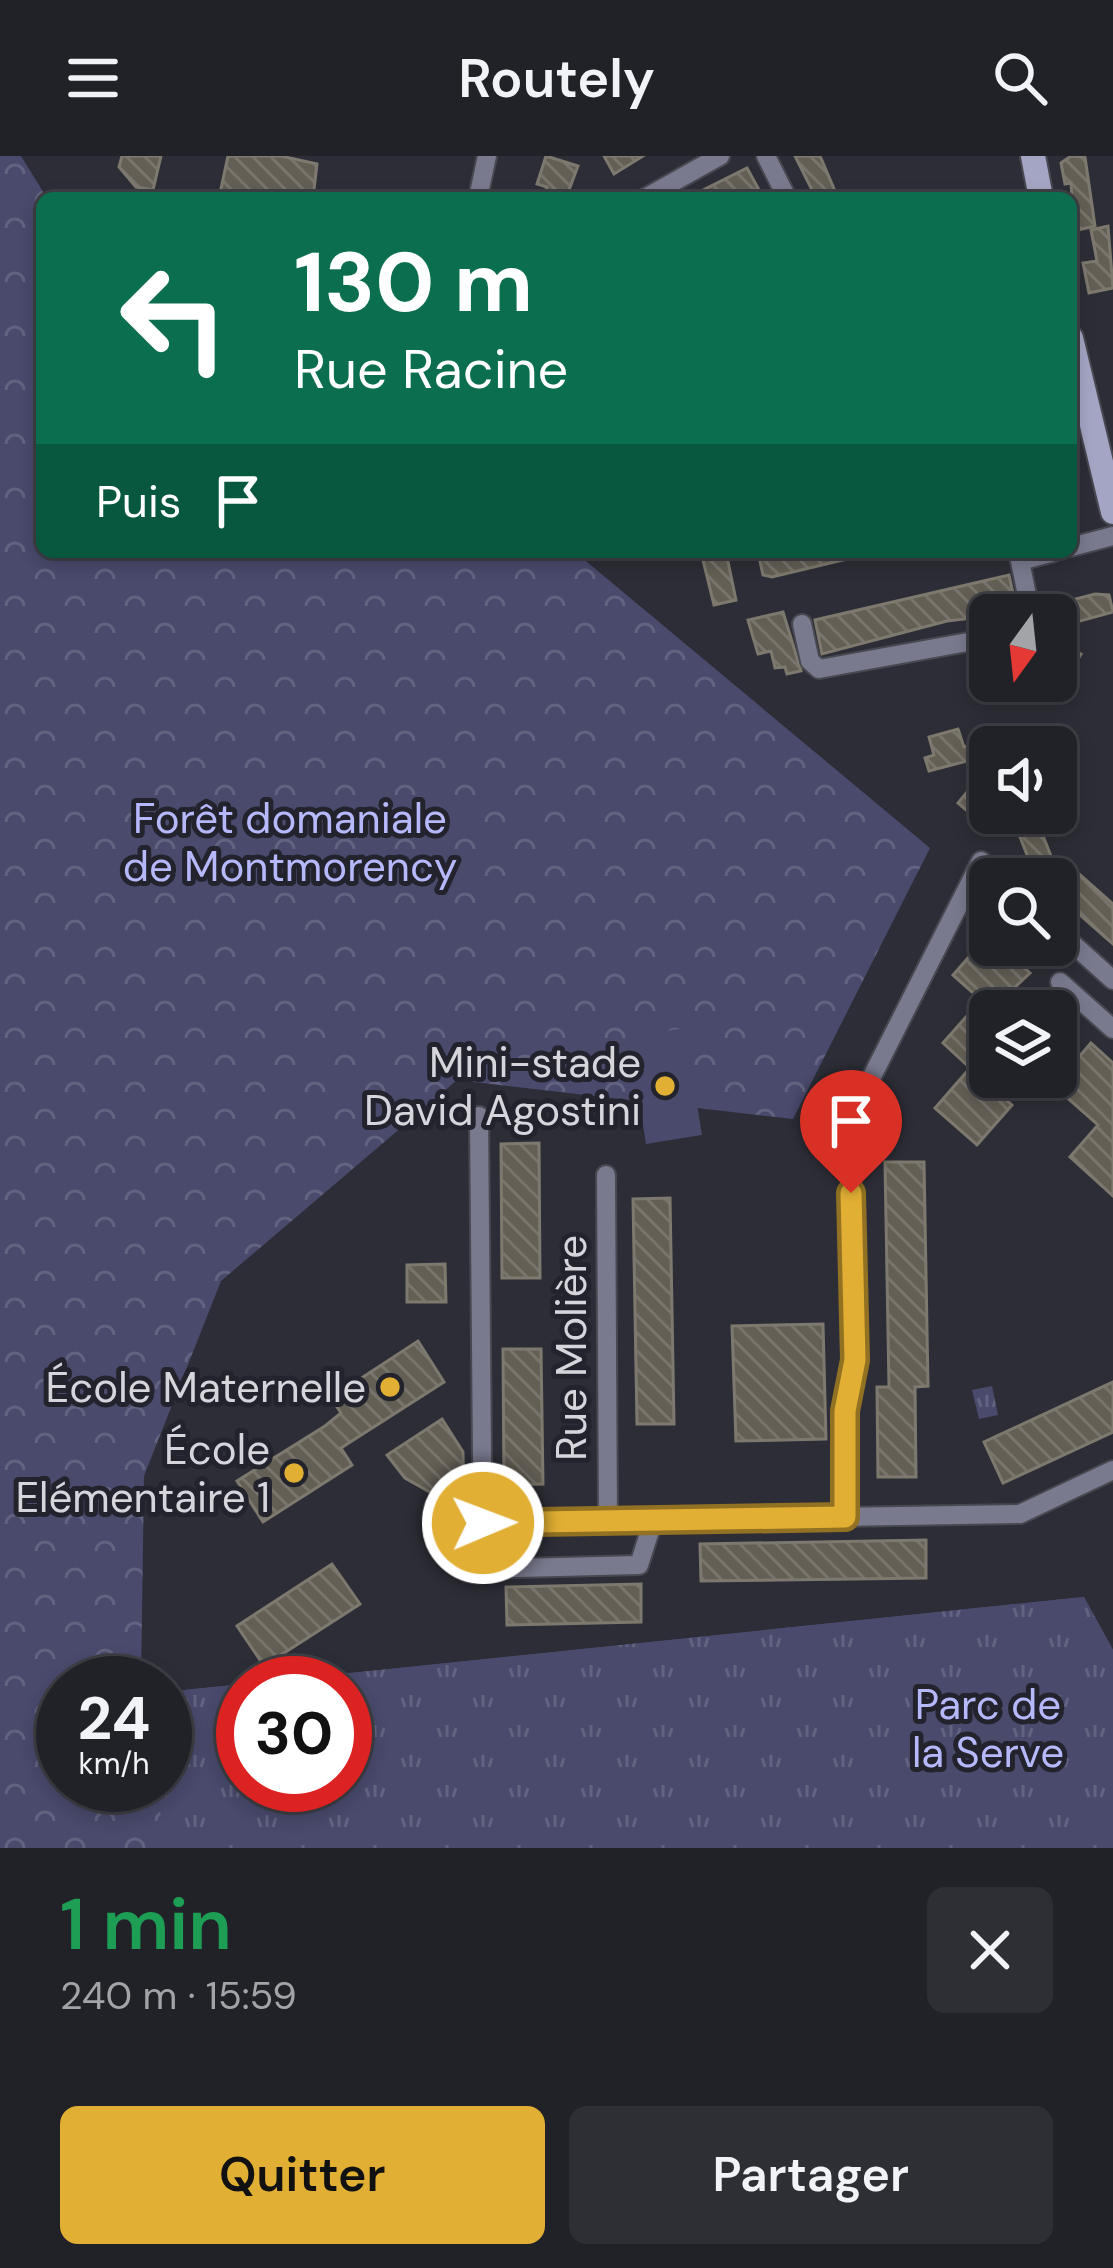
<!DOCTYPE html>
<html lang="fr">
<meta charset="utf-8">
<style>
:root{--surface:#212228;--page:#2d2f34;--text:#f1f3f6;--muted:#a2a4a8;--line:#3e3f45;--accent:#e1af34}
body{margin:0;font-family:"DM Sans",sans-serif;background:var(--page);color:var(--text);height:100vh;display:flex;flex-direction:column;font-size:45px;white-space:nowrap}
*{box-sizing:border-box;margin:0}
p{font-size:39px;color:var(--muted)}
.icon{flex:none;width:66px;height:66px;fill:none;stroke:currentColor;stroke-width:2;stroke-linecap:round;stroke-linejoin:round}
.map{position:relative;height:1692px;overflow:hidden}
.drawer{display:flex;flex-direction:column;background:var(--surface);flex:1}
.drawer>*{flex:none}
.banner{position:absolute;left:36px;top:36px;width:1041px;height:366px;border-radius:18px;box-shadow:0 6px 18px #0003,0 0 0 3px var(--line);background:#0b6e4f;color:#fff;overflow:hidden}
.needle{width:78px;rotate:195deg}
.fabs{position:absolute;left:969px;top:438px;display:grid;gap:24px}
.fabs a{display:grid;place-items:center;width:108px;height:108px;border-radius:18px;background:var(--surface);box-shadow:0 6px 18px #0003,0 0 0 3px var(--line);font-size:60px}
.speed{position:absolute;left:36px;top:1500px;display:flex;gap:24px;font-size:60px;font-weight:700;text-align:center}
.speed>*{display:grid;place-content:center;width:156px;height:156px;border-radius:50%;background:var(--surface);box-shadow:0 6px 18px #0003,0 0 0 3px var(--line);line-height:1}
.speed small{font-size:30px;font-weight:400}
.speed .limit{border:18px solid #d22;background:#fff;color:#111}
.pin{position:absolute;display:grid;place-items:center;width:102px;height:102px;color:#fff;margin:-123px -51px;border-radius:50% 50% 50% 0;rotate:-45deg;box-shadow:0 0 12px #0007}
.pin .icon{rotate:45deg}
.me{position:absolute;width:132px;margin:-66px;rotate:89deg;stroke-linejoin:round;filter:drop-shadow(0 0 9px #0008)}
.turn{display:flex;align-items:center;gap:42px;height:252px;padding:0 60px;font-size:54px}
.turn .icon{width:156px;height:156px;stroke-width:2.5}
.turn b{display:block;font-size:84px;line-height:102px}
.then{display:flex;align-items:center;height:114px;padding:0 60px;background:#0003;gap:24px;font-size:45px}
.round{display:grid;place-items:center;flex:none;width:126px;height:126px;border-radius:18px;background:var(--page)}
.overview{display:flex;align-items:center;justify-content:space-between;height:204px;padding:0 60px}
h1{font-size:72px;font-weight:600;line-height:90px;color:#1e9e55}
.cta{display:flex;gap:24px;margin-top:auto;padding:24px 60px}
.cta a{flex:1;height:138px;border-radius:18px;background:var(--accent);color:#111;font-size:48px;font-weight:600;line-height:138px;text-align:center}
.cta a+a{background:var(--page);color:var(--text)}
header{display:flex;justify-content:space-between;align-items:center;height:156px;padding:0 60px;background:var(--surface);font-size:54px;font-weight:600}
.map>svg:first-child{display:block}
.forest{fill:url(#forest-crowns)}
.park{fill:url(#park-tufts)}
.garden{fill:#494a6c}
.building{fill:url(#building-back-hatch);stroke:#7e796e;stroke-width:3}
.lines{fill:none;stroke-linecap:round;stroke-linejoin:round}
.street-casing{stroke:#474850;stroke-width:22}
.secondary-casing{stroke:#474850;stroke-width:28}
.street{stroke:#797a8e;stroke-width:18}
.secondary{stroke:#a4a5c4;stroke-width:24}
.route-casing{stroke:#927222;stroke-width:30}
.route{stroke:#e1af34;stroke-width:21}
.poi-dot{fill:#e1af34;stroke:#22232c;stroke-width:4.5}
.labels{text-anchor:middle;stroke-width:10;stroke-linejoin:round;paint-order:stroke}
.park-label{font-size:42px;fill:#b6b8fc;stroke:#22232c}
.poi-label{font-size:42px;fill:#d5d5db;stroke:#22232c;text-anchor:end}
.street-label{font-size:42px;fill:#d5d5db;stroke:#22232c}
</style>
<header><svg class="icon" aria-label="menu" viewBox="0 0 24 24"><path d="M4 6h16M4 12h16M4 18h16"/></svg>Routely<svg class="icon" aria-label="search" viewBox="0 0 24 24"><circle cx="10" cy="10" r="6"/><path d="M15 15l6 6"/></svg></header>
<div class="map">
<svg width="1113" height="1692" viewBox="0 0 1113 1692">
<defs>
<pattern id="forest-crowns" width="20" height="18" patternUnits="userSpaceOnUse" patternTransform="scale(3)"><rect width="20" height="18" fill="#494a6c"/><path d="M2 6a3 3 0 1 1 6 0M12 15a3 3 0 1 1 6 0" fill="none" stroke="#626380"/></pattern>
<pattern id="park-tufts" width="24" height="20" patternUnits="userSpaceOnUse" patternTransform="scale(3)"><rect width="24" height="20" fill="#494a6c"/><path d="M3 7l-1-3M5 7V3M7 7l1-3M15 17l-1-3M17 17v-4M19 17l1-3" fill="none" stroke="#626380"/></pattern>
<pattern id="building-back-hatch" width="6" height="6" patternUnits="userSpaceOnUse" patternTransform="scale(3)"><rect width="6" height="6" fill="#645f55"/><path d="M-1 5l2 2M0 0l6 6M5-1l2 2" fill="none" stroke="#79756d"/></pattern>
</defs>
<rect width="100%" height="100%" fill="#2c2d36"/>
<path class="forest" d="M0,0H21L47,42H42V396H575L930,692L793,963L457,924L221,1125L144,1320L141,1527H63V1629H165V1536L243,1528V1629H345V1527H254L1084,1441L1113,1494V1692H0Z"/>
<g class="park">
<path d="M992,1230L998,1259L979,1263L972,1234Z"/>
<path d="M1084,1441L1113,1494V1692H162L159,1629H165V1536L243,1528V1629H345V1527H254Z"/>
</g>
<path class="garden" d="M685,872L702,979L646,988L629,881Z"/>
<g class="building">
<path d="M122,0H161L153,34L136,31L119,11Z"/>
<path d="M228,0H281L317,8L313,42H219Z"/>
<path d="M546,0L578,10L566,42H543L547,31L537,28Z"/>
<path d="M604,0H643L614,18Z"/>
<path d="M795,0H820L838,42H816Z"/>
<path d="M1071,0L1085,1L1095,70L1074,75L1071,27L1065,28L1061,7Z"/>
<path d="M747,12L758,32L741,42H687Z"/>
<path d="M1108,70L1113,132L1089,137L1083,107L1097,105L1091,74Z"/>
<path d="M701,396H726L736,444L714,449Z"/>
<path d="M758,396H850L851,402L772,421L763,419Z"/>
<path d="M1009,419L1016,451L998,455L999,459L947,465L822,498L815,464Z"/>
<path d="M1095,438L1109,439L1113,456L1062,470L1056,448Z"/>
<path d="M783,456L801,515L787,518L785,511L775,512L771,495L758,498L748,464Z"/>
<path d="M1056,485L1081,498L1056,540Z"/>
<path d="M958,573L964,591L990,583V599L929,615L925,602L934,599L929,581Z"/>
<path d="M972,630L990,646V674L958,647Z"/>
<path d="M1040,672L1060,723L1035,719L1020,681Z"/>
<path d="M1077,716L1113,748V788L1056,738Z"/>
<path d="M988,779L990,789H999L1030,817L990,855V929L1012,949L977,989L935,952L970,912L943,887L981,844L953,819Z"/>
<path d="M1091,887L1113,907V1040L1070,1001L1098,969L1054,930Z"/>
<path d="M539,987L540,1122H502L501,988Z"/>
<path d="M885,1006H924L928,1230L915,1231L916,1321H878L877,1231H889Z"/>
<path d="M670,1042L674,1268H637L633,1043Z"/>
<path d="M445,1108L446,1146H407V1109Z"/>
<path d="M823,1168L826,1283L736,1285L732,1170Z"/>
<path d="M418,1185L444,1226L341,1292L352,1309L263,1366L237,1325L325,1270L341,1257L331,1242Z"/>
<path d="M503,1193H541L543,1328L504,1329Z"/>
<path d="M1113,1226V1276L1003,1327L984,1286Z"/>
<path d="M442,1263L463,1296L464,1355L442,1356L444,1344L405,1322L387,1299Z"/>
<path d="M926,1384V1422L701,1425L700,1388Z"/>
<path d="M332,1408L360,1448L264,1510L237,1470Z"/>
<path d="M641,1428V1466L507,1469L506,1431Z"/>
</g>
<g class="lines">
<defs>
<g id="street">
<path d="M766,0L787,42"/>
<path d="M478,42L487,0"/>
<path d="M645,42L720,0"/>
<path d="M1071,391L1113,380"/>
<path d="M1031,459L1020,405L1054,396"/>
<path d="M802,468L810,505L819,513L990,482"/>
<path d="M1056,773L1113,824"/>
<path d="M1060,826L1113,873"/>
<path d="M479,960L483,1413L639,1409L653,1365"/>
<path d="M606,1019L608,1365"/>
<path d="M845,1361V1255L855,1204L850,964L981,705L1000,723"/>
<path d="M483,1367L1020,1358L1113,1314"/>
</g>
<g id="secondary">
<path d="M1033,0L1041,42"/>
<path d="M1071,182L1113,356"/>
</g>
</defs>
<use href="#street" class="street-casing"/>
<use href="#secondary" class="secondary-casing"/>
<use href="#street" class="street"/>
<use href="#secondary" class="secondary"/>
</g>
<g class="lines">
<defs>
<path id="route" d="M483,1367L845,1361V1255L855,1204L851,1037"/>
</defs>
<use href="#route" class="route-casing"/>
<use href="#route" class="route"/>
</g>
<g class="poi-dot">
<circle cx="665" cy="930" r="12"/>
<circle cx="390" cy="1231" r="12"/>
<circle cx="294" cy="1317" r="12"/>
</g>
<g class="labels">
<g class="park-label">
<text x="290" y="677">Forêt domaniale<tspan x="290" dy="48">de Montmorency</tspan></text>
<text x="988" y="1563">Parc de<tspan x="988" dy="48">la Serve</tspan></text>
</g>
<g class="poi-label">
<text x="641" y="921">Mini-stade<tspan x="641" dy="48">David Agostini</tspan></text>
<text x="366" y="1246">École Maternelle</text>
<text x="270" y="1308">École<tspan x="270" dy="48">Elémentaire 1</tspan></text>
</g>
<g class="street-label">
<text transform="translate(571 1192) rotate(-90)" y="15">Rue Molière</text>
</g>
</g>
</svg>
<div class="fabs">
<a><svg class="needle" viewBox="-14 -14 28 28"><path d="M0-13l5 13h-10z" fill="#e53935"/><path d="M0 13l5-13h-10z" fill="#a2a4a8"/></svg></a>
<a><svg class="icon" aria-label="sound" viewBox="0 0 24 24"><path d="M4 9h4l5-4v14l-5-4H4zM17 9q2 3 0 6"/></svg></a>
<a><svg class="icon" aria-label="search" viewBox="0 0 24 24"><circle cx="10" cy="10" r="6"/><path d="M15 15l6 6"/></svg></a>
<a><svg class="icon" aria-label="layers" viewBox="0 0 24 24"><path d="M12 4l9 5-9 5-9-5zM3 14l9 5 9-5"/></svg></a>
</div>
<div class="speed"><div>24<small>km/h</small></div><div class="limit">30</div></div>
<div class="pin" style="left:851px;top:1037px;background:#d93025"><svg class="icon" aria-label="arrive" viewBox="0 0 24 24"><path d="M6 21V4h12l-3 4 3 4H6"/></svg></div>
<svg class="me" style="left:483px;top:1367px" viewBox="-20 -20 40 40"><circle r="17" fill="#e1af34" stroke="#fff" stroke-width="3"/><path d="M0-11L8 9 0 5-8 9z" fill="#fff"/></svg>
<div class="banner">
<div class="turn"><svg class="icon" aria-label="left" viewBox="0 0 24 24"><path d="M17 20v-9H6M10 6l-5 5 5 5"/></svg><div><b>130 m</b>Rue Racine</div></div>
<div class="then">Puis<svg class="icon" aria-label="arrive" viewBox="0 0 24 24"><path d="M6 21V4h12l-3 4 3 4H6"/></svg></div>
</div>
</div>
<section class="drawer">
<div class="overview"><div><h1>1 min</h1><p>240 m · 15:59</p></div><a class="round"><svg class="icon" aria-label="close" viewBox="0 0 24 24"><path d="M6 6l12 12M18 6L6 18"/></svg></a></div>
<div class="cta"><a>Quitter</a><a>Partager</a></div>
</section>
